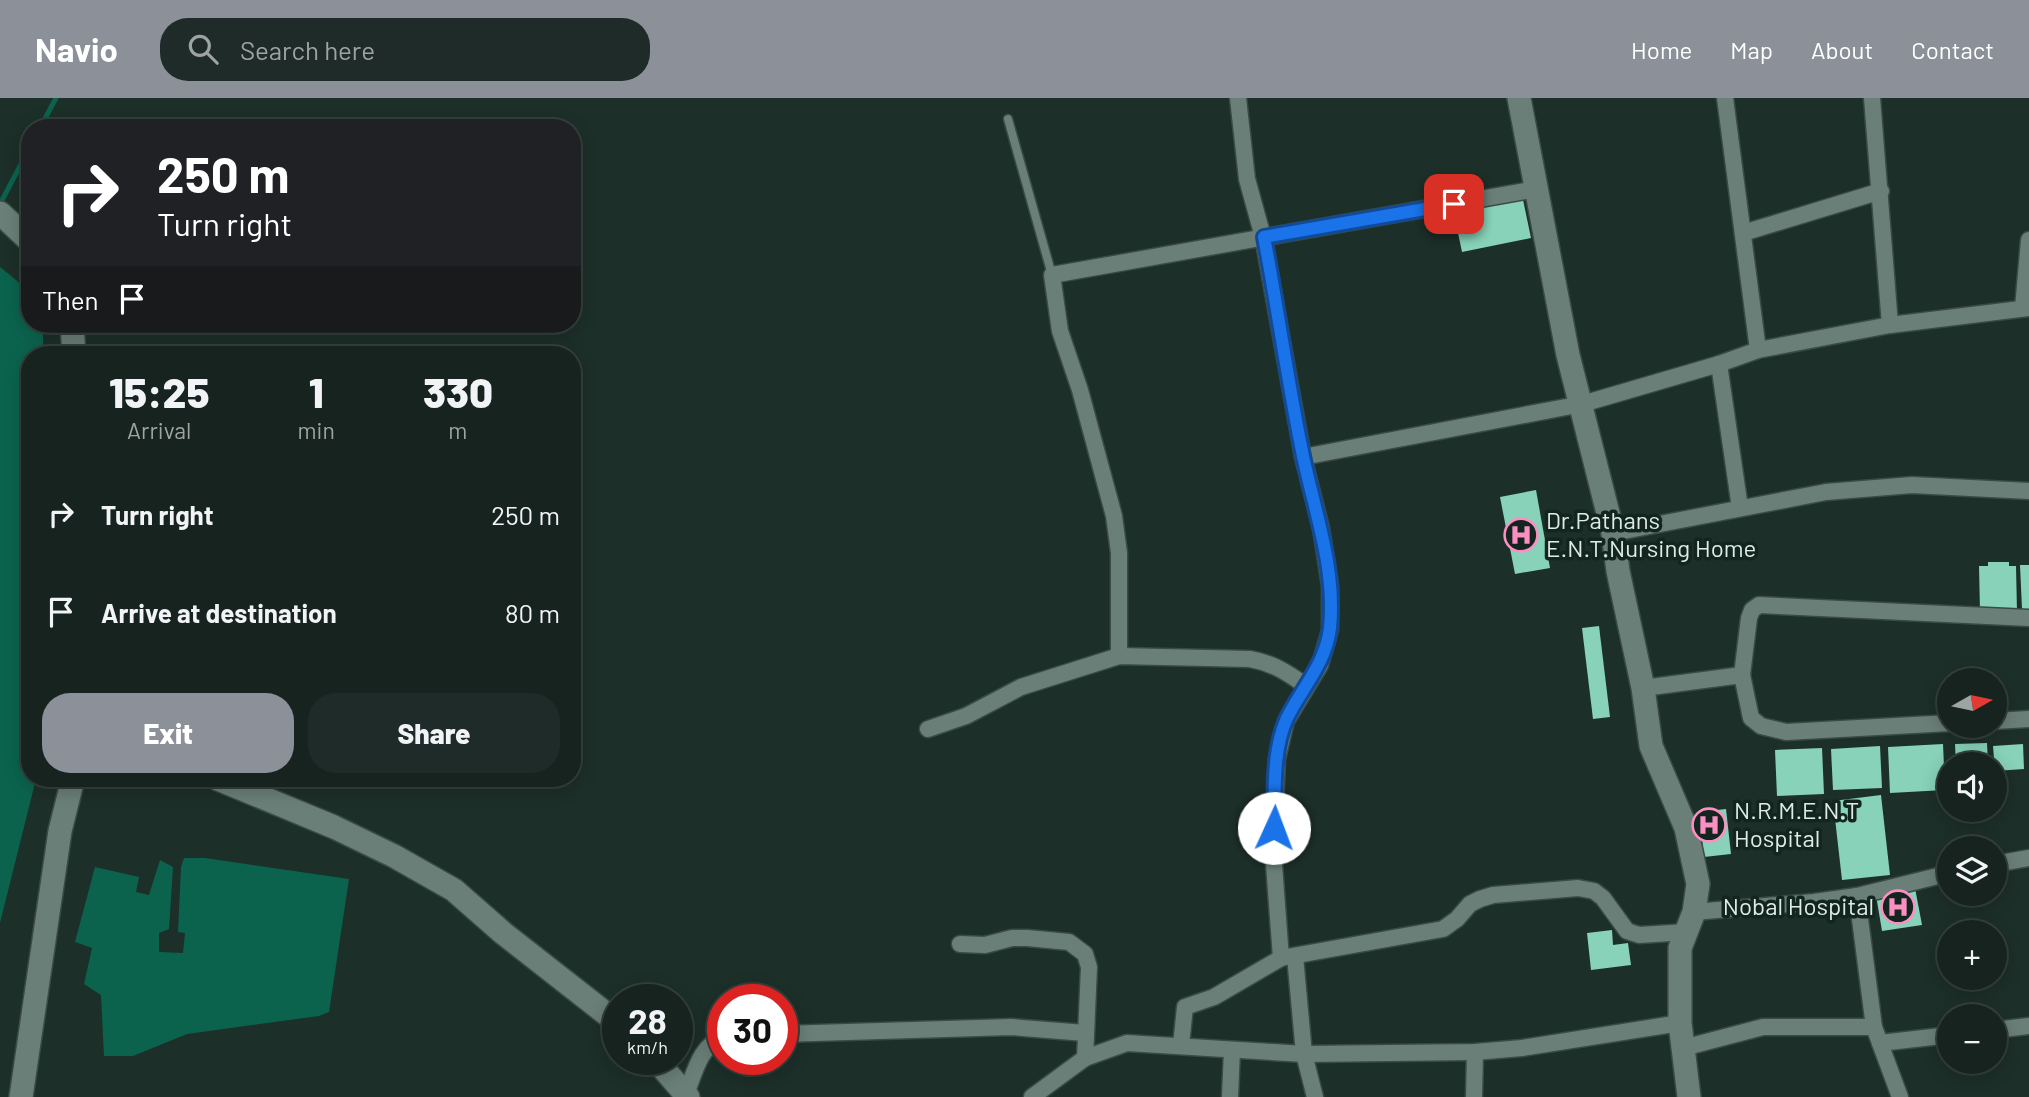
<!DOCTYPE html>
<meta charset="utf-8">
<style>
:root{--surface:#16231f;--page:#1f2b28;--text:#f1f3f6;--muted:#9ea4a4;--line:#35403d;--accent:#8c9099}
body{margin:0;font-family:Barlow,sans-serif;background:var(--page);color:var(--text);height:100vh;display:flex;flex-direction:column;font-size:26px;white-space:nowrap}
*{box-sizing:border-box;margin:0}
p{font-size:23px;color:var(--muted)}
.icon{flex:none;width:38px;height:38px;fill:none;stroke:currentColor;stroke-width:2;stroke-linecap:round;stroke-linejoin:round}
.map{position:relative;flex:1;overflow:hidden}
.side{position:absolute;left:21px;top:248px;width:560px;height:441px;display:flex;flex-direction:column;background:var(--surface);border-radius:28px;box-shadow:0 4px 18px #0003,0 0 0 2px var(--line)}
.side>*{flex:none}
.hud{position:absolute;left:21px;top:21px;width:560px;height:214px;border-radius:28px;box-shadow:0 4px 18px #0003,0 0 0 2px var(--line);background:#202124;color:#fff;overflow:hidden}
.needle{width:46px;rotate:81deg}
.fabs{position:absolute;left:1937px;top:570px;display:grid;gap:14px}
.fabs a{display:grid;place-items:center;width:70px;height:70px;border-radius:50%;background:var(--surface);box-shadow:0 4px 18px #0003,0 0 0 2px var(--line);font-size:35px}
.speed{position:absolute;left:602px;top:886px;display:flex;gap:14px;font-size:35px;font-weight:700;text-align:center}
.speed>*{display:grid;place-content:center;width:91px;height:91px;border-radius:50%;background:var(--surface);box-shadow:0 4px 18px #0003,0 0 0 2px var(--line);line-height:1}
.speed small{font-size:18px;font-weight:400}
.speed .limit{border:10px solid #d22;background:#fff;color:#111}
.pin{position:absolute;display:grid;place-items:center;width:60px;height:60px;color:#fff;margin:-30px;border-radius:14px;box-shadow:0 4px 10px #0006}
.me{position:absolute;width:77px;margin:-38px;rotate:2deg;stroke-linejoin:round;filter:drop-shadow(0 0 5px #0008)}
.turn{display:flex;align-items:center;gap:24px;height:147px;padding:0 21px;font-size:32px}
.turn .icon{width:91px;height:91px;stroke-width:2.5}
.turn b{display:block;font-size:49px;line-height:60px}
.then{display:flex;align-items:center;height:66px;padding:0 21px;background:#0003;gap:14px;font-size:26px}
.eta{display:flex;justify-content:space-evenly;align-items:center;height:119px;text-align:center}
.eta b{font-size:42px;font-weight:800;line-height:49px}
.action{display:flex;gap:14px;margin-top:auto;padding:14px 21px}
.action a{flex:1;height:80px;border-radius:28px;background:var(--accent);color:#fff;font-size:28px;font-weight:800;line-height:80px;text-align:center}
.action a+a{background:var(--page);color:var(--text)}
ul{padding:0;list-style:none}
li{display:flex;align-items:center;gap:21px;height:98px;padding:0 21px}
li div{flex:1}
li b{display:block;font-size:26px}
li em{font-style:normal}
header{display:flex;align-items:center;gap:42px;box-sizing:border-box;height:98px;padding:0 35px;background:var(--accent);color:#fff}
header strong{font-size:33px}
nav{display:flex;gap:38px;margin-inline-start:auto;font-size:24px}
.search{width:490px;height:63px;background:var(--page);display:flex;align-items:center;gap:18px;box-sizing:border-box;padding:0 24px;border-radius:28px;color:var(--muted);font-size:26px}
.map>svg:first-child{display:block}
.water{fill:#0b634e}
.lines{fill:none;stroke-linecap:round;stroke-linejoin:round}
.stream{stroke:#0b634e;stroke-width:5}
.building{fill:#87d2b9}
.lane-casing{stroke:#3a4a45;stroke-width:11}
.street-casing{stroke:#3a4a45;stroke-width:19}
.secondary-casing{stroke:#3a4a45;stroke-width:26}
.lane{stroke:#6a7f77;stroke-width:8}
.street{stroke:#6a7f77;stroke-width:16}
.secondary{stroke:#6a7f77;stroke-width:23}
.route-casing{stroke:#114b97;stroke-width:18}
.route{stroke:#1a73e8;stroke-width:12}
.labels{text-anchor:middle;stroke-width:7;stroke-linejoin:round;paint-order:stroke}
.poi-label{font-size:24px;fill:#dfebe6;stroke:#13251f;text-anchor:start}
</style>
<header>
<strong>Navio</strong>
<div class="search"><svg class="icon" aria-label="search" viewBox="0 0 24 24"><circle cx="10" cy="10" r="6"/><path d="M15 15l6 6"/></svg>Search here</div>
<nav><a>Home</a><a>Map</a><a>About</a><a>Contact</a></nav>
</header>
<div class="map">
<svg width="2029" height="999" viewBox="0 0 2029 999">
<rect width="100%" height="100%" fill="#1d2f29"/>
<g class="water">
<path d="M0,169C28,192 30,189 30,226H43V257H30V562L26,566L30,590V681H36L0,825Z"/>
<path d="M184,760H205L349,781L329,914L319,918L187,936L133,958H104L101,897L84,886L92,850L75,844L95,769L139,779L136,794L149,797L160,762L173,769L169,831L159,835V854L183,855L185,835L178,834L181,769Z"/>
</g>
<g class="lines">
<g class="stream">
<path d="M40,30L56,0"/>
<path d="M0,106L30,49"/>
</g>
</g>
<g class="building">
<path d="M1522,97L1531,140L1462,154L1453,111Z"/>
<path d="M1536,392L1550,470L1515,476L1500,399Z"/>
<path d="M1988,464H2009V468H2016L2017,514H1980L1979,468H1988Z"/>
<path d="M2020,467H2029V511H2022Z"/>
<path d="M1599,528L1610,619L1593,621L1582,530Z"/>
<path d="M1987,645L1988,667H1956L1955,646Z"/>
<path d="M1943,646L1945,692L1890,695L1888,649Z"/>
<path d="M2023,646L2024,671L1995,673L1993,648Z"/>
<path d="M1880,648L1882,690L1833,692L1831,651Z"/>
<path d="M1822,650L1824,696L1777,698L1775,652Z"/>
<path d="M1881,697L1890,777L1842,782L1833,703Z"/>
<path d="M1726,711L1731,756L1704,759L1699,714Z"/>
<path d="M1915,790L1922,827L1882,833L1876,797Z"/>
<path d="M1612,832L1613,847L1628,845L1631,867L1591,872L1587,835Z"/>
</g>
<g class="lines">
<defs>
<path id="lane" d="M1008,21L1052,177"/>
<g id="street">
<path d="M1238,0L1247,81L1263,139L1303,359L1321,430L1330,488V532L1320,567L1286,623L1277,661L1273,753L1281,860"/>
<path d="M1725,0L1758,252"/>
<path d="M1872,0L1890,227"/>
<path d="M1743,135L1881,93"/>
<path d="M2023,210L2029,142"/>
<path d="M1719,266L1740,410"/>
<path d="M1303,359L1582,306L1719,266L1758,252L1890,227L2029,210"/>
<path d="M1613,435L1826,394L1912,387L2029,393"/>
<path d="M1119,558V455L1114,418L1080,292L1060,233L1052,177L1536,91"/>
<path d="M1742,577L1749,520L1752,512L1759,507L2029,520"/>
<path d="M1643,590L1742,577L1751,620L1761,628L1786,634L1950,625"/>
<path d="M1995,623L2029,621"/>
<path d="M928,631L966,618L1021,589L1119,558L1250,561C1273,565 1288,575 1306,588"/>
<path d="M1995,766L2029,760"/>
<path d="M1857,798L1874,929L1900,999"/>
<path d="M1694,814L1814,804L1857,798L1950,775"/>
<path d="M960,846L985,847L1012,840H1027L1069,844L1085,856L1089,869L1085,960"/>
<path d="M1295,858L1304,956L1315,999"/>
<path d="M1995,932L2029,928"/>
<path d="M782,936L1011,929L1085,935"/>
<path d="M1880,945L1950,937"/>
<path d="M1181,947L1185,909L1214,899L1281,860L1443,831L1457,821L1470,806L1480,801L1493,797L1578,790L1594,793L1603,800L1627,833L1639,837L1687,834"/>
<path d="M1683,950L1763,929H1874"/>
<path d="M686,996C694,977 700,946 723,940"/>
<path d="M1032,999L1085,960L1127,945L1304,956L1475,954L1522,950L1680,925"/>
<path d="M1230,999L1232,952"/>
<path d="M1474,999L1475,954"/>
</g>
<g id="secondary">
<path d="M1519,0L1568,257L1613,435L1618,473L1643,590L1651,648L1686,730L1698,786L1694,814L1680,850V925L1689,999"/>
<path d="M0,115L30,143"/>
<path d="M72,226L74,257"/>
<path d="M218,681L334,729L394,758L454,792L503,835L618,925"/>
<path d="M655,961L688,999"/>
<path d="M21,999L60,733L73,681"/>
</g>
</defs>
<use href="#lane" class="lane-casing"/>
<use href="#street" class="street-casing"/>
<use href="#secondary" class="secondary-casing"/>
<use href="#lane" class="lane"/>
<use href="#street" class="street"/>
<use href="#secondary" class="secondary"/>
</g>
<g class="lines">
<defs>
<path id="route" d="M1274,730C1275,696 1272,652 1287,620C1302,590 1326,565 1330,530C1336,471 1315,415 1303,358C1288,286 1278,212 1264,139L1454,106"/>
</defs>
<use href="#route" class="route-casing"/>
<use href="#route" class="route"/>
</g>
<defs>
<symbol id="hospital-ring" viewBox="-11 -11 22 22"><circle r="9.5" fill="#13251f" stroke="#fc8fc2" stroke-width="1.5"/><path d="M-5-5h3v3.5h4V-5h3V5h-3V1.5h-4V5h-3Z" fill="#fc8fc2"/></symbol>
</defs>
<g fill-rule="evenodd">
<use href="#hospital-ring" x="1502" y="418" width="38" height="38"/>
<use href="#hospital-ring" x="1690" y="708" width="38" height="38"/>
<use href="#hospital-ring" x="1879" y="790" width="38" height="38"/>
</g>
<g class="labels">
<g class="poi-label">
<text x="1546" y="431">Dr.Pathans<tspan x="1546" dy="28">E.N.T.Nursing Home</tspan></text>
<text x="1734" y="721">N.R.M.E.N.T<tspan x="1734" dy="28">Hospital</tspan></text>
<text x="1874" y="817" text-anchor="end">Nobal Hospital</text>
</g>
</g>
</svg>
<div class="fabs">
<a><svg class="needle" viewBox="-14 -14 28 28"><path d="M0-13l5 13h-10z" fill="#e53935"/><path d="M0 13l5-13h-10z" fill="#9ea4a4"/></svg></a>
<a><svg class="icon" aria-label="sound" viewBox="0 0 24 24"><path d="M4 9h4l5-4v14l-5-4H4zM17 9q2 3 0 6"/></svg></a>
<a><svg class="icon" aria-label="layers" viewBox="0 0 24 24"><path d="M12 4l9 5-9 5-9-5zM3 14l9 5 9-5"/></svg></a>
<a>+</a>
<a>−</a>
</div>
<div class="speed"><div>28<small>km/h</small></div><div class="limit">30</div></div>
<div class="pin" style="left:1454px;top:106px;background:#d93025"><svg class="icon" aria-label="arrive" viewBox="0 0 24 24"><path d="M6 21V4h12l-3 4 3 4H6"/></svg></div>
<svg class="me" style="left:1274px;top:730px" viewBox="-20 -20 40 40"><circle r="19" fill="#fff"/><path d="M0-13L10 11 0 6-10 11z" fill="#1a73e8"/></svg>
<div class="hud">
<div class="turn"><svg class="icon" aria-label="right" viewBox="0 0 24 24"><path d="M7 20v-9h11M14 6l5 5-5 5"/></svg><div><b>250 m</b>Turn right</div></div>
<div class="then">Then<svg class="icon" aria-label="arrive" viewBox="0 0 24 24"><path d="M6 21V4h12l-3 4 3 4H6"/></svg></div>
</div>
<section class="side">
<div class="eta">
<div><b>15:25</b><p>Arrival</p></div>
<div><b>1</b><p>min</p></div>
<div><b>330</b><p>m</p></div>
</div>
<ul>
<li><svg class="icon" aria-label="right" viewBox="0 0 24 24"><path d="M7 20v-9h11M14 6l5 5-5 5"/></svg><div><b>Turn right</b></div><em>250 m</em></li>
<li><svg class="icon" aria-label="arrive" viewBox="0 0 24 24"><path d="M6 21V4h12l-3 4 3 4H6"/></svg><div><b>Arrive at destination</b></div><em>80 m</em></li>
</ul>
<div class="action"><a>Exit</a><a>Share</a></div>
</section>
</div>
